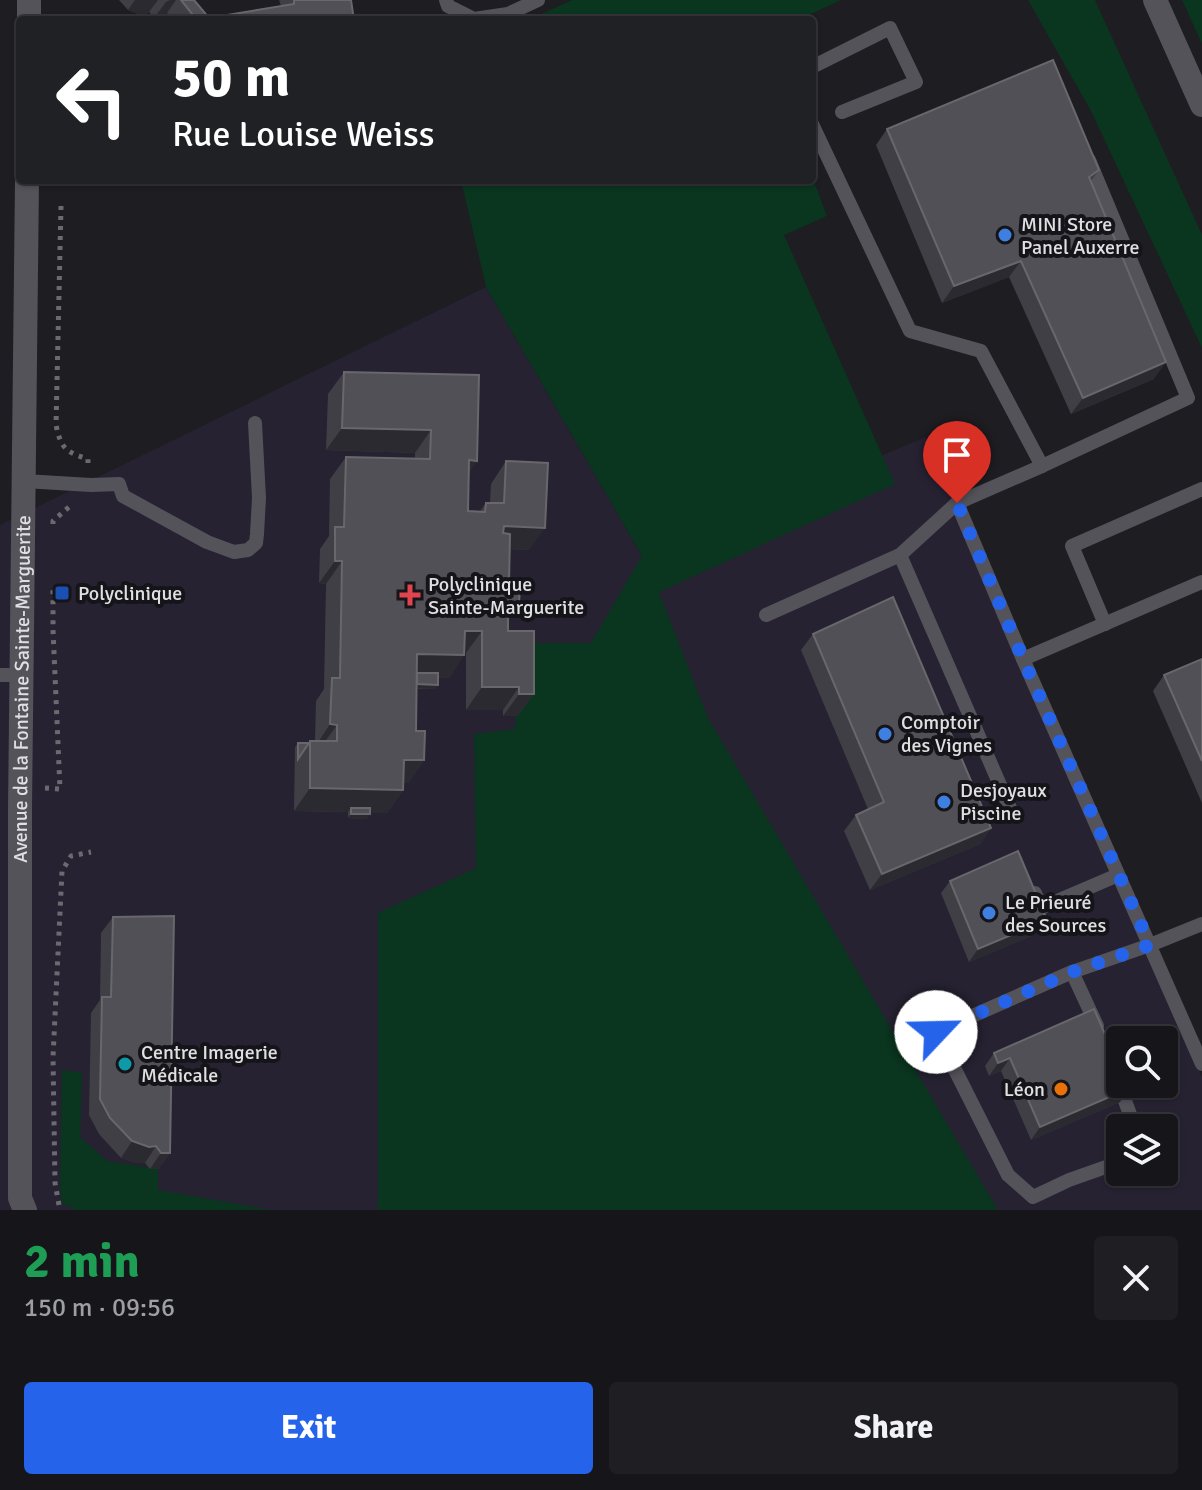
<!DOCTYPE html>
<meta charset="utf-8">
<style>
:root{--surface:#16161a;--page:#1f1f23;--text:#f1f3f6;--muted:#9e9fa2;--line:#353539;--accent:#2563eb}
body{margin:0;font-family:Signika,sans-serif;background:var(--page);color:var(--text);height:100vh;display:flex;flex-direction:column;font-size:30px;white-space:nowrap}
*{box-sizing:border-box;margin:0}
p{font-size:26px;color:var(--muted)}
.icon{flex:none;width:44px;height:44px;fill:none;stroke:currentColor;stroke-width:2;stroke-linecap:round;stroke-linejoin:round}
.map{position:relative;height:1210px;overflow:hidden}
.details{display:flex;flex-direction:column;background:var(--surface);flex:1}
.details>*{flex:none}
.banner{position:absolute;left:16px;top:16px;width:800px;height:168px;border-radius:8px;box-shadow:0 2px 6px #0004,0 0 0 2px var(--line);background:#202124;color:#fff;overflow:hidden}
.fabs{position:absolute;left:1106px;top:1026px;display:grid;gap:16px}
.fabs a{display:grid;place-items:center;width:72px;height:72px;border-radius:8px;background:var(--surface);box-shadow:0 2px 6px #0004,0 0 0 2px var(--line);font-size:40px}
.pin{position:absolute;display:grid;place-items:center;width:68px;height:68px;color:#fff;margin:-82px -34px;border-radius:50% 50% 50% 0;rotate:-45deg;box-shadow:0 0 8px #0007}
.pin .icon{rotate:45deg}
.me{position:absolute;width:88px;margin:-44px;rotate:66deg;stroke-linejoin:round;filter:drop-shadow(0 0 6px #0008)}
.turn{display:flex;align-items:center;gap:28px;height:168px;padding:0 24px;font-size:36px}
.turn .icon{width:104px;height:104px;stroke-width:2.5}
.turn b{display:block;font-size:56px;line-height:68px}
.round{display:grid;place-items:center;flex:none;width:84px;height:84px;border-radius:8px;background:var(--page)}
.head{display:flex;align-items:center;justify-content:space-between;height:136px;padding:0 24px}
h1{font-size:48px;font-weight:700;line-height:60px;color:#1e9e55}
.button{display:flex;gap:16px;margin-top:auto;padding:16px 24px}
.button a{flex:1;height:92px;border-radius:8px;background:var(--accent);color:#fff;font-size:32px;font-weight:700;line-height:92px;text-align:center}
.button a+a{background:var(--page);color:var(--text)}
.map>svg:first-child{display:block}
.commercial{fill:#262232;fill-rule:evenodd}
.green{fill:#0a351f}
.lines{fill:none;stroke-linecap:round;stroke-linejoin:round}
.path{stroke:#6b6b6f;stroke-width:5;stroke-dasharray:4 6;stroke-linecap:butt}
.lane{stroke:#54535a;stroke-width:14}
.street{stroke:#54535a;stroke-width:24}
.secondary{stroke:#54535a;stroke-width:24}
.wall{fill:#403f45}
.shaded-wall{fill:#2b2a30}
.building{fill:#515056;stroke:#68676c;stroke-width:2}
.route{stroke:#2563eb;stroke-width:14;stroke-dasharray:0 25.2}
.shop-dot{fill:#3f7fe0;stroke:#151419;stroke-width:3}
.transit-dot{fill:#1a4fb4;stroke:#151419;stroke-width:3}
.health-dot{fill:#e0444e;stroke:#151419;stroke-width:3}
.culture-dot{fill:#0f9aa8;stroke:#151419;stroke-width:3}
.food-dot{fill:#e8710a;stroke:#151419;stroke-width:3}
.labels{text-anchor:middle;stroke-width:8;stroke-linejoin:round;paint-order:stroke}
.poi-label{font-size:20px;fill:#e0e0e3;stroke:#151419;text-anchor:start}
.street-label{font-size:20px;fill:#e0e0e3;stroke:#151419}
</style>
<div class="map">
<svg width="1202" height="1210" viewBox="0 0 1202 1210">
<rect width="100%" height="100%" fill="#1e1d22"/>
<path class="commercial" d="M486,287L642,556L926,437L1202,1077V1210H0V525ZM1120,1040H1164V1084H1120ZM1120,1128H1164V1172H1120Z"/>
<g class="green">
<path d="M572,0H841L798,20H528Z"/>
<path d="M1028,0H1095L1202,235V348L1091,111Z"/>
<path d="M1182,0H1202V44Z"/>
<path d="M812,176L827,216L784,235L895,484L659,592L708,718L998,1210H378V913L476,868L474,734L515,729L519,643H591L642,556L486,287L461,180H812Z"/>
<path d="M62,1070L82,1073L80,1137L107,1161L158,1169V1190L271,1210H76L62,1203L60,1186Z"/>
</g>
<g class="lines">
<g class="path">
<path d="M61,206L56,425C61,448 65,452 88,459V463"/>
<path d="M53,524V521L70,506"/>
<path d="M45,788L60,789L53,630V586"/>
<path d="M59,1205L55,1183L53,1057L62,871L71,856L91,852"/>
</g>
<g class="lane">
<path d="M446,0L448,6L474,19L508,14L538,0"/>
<path d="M812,67L890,28L916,82L842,112"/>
<path d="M812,124L910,331L981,351L1042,466"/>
<path d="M24,481L91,485L119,484L123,496L207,542L234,552L248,550L256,543L257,534L259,498L255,423"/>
<path d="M957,503L1023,659L1202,1064"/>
<path d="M900,555L1010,808"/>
<path d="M766,615L900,555L957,503L1042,466L1188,398L1089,160"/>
<path d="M1105,624L1072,546L1202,489"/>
<path d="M1023,659L1202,582"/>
<path d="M0,675H22"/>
<path d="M1035,893L1041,908L1118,875"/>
<path d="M1072,972L1097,1026"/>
<path d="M1117,1079L1135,1128"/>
<path d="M1120,1162L1069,1180L1033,1197L1008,1175L936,1032L1072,972L1150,945L1202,924"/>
</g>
<g class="street">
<path d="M29,20V0"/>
<path id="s1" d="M25,1210L20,1198V809L27,180"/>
</g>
<path class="secondary" d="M1155,0L1202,105"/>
</g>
<g class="wall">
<path d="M119,0H194L209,18L281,6L279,0H351L354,20H172L167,13L154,18L149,12L144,16L128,10Z"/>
<path d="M887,129L1099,170L1091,181L1154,379L1071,414L1009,277L942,303L876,145Z"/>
<path d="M344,372L479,375L469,473L468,511H480L486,503H490L491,484L506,461L529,550L509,549L508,631H534L518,716H503V710H466V653H465L449,678H438V685L435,689H417L416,731L424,760L408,783H403V790L387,813L370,812L367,819L348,818V812L294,811L295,747L298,743H309L310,741H315L316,701L324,689L326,584L319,583L320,549L329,536L330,479L346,457L415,459V453L326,450L328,394Z"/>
<path d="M813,634L991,828L980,844L870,890L844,831L856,815L868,809L801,650Z"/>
<path d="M1202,659V803L1153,691L1164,675Z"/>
<path d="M950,881L1047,920L1038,933L969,962L941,893Z"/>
<path d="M113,917L170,1153L158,1169H150L145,1163H138L121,1158L99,1134L89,1115L91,1013L100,1000L101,933Z"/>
<path d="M994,1053L1120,1102L1031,1140L1001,1071L989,1076L985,1066Z"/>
</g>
<g class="shaded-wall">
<path d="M135,0H158L149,12L144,16L128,10Z"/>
<path d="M170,0H176L167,13L154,18L166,2Z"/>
<path d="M1021,261L1009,277L942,303L954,286Z"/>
<path d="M1166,362L1154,379L1071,414L1083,398Z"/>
<path d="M342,428L431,430L415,453L326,450Z"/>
<path d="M469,460L477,461L462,483Z"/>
<path d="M504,526L545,528L529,550L488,548Z"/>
<path d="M335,561H342L326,584L319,583Z"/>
<path d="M508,605H519L504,628Z"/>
<path d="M465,631H482L466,653H450Z"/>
<path d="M417,654L464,655L449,678L405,677Z"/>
<path d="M405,684L438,685L435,689L401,688Z"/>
<path d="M482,687H519L503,710H466Z"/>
<path d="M519,694H534L518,716H503Z"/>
<path d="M330,724L337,725L321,747H315Z"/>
<path d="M404,760H424L408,783L388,782Z"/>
<path d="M310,788L403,790L387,813L351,812V808L348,812L294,811Z"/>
<path d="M351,814H370L367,819L348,818Z"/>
<path d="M991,828L980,844L870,890L882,874Z"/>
<path d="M1047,920L1038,933L969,962L978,949Z"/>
<path d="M1010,1058L1001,1071L989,1076L998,1063Z"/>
<path d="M1128,1089L1120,1102L1031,1140L1040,1127Z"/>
<path d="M132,1141L156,1146L145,1163H138L121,1158Z"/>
<path d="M161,1153H170L158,1169H150Z"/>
</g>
<g class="building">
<path d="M181,0H194L209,18L294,4V0H351L354,20H197Z"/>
<path d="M1053,60L1099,170L1089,177L1166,362L1083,398L1021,261L954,286L887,129Z"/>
<path d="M344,372L479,375L477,461L469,460L468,511L485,512L486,503H504L506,461L548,463L545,528L504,526L503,533L510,534L509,584L520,585L519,605H508V631H534V694H519V687H482V631H465L464,655L417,654L416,731H425L424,760H404L403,790L310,788V741H337V725L330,724L332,678H340L342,561H335V527H344L346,457L430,459L431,430L342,428Z"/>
<path d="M893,597L991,828L882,874L856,815L884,802L813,634Z"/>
<path d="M1202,659V761L1164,675Z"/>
<path d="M417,673H438V685L417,684Z"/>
<path d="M298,743H309L298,759Z"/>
<rect x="351" y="808" width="19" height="6"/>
<path d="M1018,851L1047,920L978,949L950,881Z"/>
<path d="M174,916L170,1153H161L156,1146L149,1147L132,1141L110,1118L100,1099L102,997H111L113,917Z"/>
<path d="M1094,1009L1120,1069V1084H1126L1128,1089L1040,1127L1010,1058L998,1063L994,1053Z"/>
</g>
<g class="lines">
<path class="route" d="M936,1032L1072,972L1150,945L1023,659L957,503"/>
</g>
<g class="shop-dot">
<circle cx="1005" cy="235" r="8"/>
<circle cx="885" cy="734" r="8"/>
<circle cx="944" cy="802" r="8"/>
<circle cx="989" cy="913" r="8"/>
</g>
<rect class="transit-dot" x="54" y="585" width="16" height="16" rx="4"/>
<path class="health-dot" d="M406 583h8v8h8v8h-8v8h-8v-8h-8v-8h8z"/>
<circle class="culture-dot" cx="125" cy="1064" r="8"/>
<circle class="food-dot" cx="1061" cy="1089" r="8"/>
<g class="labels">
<g class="poi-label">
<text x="1021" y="231">MINI Store<tspan x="1021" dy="23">Panel Auxerre</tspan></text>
<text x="428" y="591">Polyclinique<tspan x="428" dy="23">Sainte-Marguerite</tspan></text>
<text x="78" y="600">Polyclinique</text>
<text x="901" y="729">Comptoir<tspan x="901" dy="23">des Vignes</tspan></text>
<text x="960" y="797">Desjoyaux<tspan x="960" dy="23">Piscine</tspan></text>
<text x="1005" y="909">Le Prieuré<tspan x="1005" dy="23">des Sources</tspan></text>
<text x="141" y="1059">Centre Imagerie<tspan x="141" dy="23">Médicale</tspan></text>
<text x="1045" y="1096" text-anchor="end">Léon</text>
</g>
<g class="street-label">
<text dy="7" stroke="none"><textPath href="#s1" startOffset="522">Avenue de la Fontaine Sainte-Marguerite</textPath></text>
</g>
</g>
</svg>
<div class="fabs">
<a><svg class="icon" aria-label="search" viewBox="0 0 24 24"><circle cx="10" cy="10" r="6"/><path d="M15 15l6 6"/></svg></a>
<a><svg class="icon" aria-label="layers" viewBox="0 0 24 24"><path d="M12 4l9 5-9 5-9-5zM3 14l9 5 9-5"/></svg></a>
</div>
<div class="pin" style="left:957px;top:503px;background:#d93025"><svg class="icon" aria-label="arrive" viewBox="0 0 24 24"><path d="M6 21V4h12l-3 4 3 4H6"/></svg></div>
<svg class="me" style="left:936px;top:1032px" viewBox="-20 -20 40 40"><circle r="19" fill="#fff"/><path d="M0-13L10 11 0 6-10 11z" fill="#2563eb"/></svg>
<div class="banner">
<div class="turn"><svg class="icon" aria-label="left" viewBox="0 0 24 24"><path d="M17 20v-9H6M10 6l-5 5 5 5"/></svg><div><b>50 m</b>Rue Louise Weiss</div></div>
</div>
</div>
<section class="details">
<div class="head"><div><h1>2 min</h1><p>150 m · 09:56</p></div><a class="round"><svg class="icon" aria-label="close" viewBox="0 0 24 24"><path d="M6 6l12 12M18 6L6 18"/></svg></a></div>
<div class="button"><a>Exit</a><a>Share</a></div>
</section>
